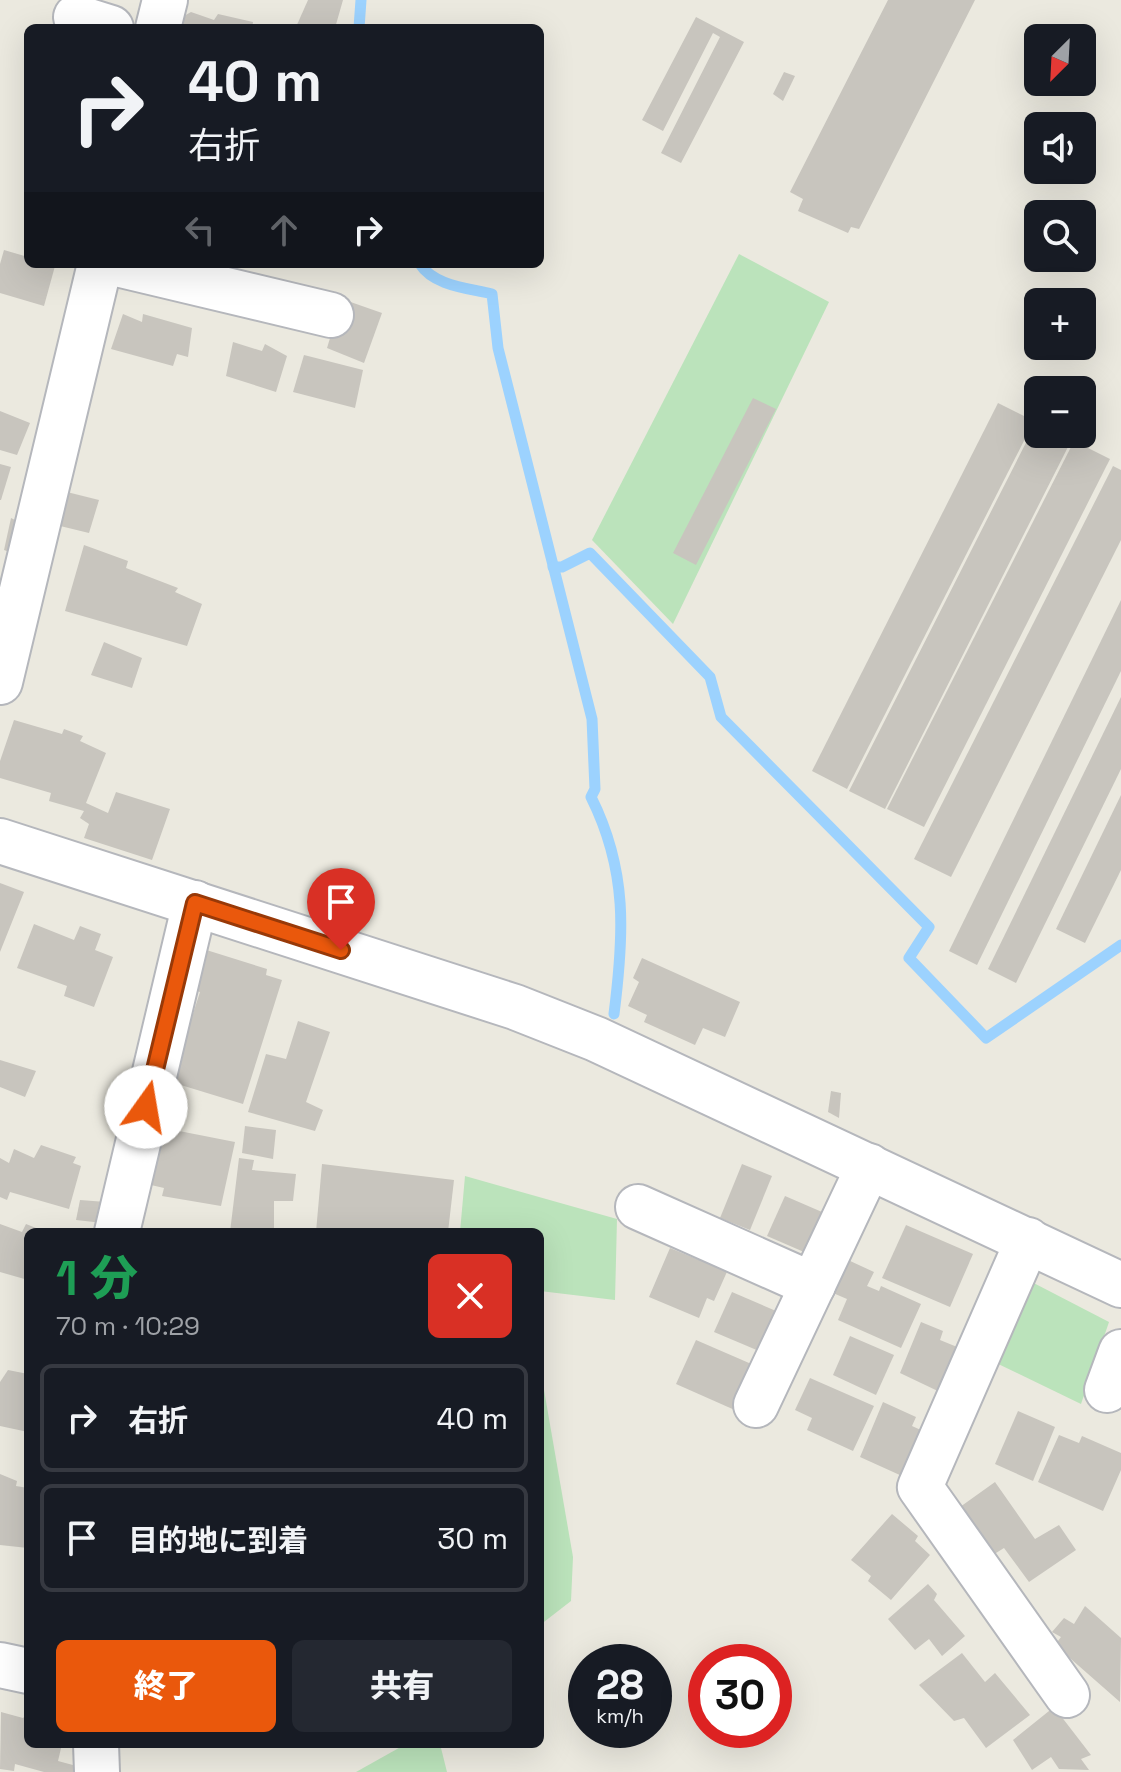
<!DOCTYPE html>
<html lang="ja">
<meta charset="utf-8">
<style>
:root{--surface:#171b24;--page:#242831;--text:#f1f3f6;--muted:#9ea1a6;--line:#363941;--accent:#ea580c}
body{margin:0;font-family:"Space Grotesk","Noto Sans JP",sans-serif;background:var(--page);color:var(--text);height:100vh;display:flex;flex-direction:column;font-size:30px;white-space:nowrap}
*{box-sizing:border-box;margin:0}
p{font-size:26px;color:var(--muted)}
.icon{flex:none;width:44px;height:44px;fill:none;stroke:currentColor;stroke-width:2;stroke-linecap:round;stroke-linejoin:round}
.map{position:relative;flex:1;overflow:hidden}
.details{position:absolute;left:24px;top:1228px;width:520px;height:520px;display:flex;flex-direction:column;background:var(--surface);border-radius:12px;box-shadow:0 8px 32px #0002}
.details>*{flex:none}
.guide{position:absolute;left:24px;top:24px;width:520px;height:244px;border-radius:12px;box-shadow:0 8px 32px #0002;background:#171b24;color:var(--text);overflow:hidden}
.needle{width:52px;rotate:204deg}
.controls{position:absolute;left:1024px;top:24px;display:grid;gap:16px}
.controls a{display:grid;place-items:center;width:72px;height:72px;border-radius:12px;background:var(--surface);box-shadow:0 8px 32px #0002;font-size:40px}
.speed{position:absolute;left:568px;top:1644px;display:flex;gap:16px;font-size:40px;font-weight:700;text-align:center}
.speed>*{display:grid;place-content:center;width:104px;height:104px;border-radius:50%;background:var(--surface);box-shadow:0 8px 32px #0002;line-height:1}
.speed small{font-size:20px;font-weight:400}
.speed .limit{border:12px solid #d22;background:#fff;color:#111}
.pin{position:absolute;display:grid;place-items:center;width:68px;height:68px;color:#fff;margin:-82px -34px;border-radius:50% 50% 50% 0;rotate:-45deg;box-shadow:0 0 8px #0007}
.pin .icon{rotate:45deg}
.me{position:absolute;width:88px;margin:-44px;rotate:13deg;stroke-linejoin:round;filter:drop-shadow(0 0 6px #0008)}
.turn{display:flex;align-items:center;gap:28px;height:168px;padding:0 32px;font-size:36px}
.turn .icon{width:104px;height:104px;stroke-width:2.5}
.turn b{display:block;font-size:56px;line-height:68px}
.lanes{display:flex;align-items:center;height:76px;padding:0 32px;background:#0003;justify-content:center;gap:40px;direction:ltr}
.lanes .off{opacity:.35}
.round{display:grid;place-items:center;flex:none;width:84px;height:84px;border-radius:12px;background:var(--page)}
.head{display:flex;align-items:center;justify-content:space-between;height:136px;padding:0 32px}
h1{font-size:48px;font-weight:800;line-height:60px;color:#1e9e55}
.primary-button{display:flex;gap:16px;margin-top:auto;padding:16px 32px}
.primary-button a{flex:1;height:92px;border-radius:12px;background:var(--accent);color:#fff;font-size:32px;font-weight:800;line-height:92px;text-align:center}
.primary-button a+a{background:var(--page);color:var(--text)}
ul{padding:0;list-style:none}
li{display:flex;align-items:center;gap:24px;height:108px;margin:0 16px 12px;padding:0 16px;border:4px solid var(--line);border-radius:12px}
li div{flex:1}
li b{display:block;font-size:30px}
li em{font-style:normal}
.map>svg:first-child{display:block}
.green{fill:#bbe3bb}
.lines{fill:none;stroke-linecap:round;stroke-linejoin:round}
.stream{stroke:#9cd2fe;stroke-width:11}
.building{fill:#c8c5be}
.minor-casing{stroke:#b5b7bc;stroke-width:48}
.minor{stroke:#fff;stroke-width:44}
.route-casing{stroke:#983908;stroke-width:20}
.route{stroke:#ea580c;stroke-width:14}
</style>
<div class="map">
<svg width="1121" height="1772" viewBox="0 0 1121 1772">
<rect width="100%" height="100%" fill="#ebe9df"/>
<g class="green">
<path d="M739,254L829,302L673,624L592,540Z"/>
<path d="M465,1176L617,1219L615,1300L540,1291V1232H460Z"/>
<path d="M1024,1278L1109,1322L1081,1404L990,1360Z"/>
<path d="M543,1384L573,1557L571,1601L540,1625V1385Z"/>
<path d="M406,1744H440L447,1772H356Z"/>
</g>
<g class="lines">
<g class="stream">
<path d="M359,28L361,0"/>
<path d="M420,264C434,286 468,288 492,294L498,348L592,719L595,789L591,797C628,871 624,935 614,1014"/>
<path d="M553,567H562L590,553L710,677L721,717L929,927L909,958L986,1038L1121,945"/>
</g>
</g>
<g class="building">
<path d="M308,0H343L335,28L296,27Z"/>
<path d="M888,0H975L859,229L851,227L848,233L798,211L803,199L790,192Z"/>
<path d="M191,12L214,20L218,14L253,22L252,28L180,27L184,16Z"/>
<path d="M696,17L744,42L681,163L661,153L720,37L713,33L663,131L642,120Z"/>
<path d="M784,72L795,76L783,101L773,94Z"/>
<path d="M4,250L28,257V264L55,266L44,306L0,293V264Z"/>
<path d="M342,299L382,313L364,363L327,348Z"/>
<path d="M123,314L142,322L143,314L192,328L188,357L177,354L173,366L111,349Z"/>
<path d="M233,342L262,351L265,344L287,356L276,392L226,376Z"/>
<path d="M304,355L363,370L355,408L293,392Z"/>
<path d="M753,398L776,409L696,565L673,553Z"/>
<path d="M998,403L1034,421L847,789L812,771Z"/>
<path d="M0,411L30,423L17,455L0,450Z"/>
<path d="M1036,423L1038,434H1058L1071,441L885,809L849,791Z"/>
<path d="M1074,441L1110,459L924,827L887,809Z"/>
<path d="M0,464L11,467L1,500H0Z"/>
<path d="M1113,466L1121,470V540L951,877L914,859Z"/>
<path d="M63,491L99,500L89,533L52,524Z"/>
<path d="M11,518L23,524L17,555L4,550Z"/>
<path d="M84,545L128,561L126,568L178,588L175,592L202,604L187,646L65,611Z"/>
<path d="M1121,600V671L977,965L949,951Z"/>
<path d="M104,642L142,658L132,688L91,675Z"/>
<path d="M1121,697V769L1016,983L988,969Z"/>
<path d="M14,720L62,734L64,729L83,736L80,741L106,753L86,803L108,813L116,792L170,809L152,860L84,838L89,824L80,818L84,811L49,801L51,793L0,778V761Z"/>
<path d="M1121,795V870L1085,943L1056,929Z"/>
<path d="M0,883L24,892L0,952Z"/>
<path d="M34,924L74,940L80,926L101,934L95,950L113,957L94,1007L64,996L67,986L17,968Z"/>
<path d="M200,948L267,969L266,975L282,980L243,1104L171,1082L200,992L190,989Z"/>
<path d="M642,958L740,1002L725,1037L703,1028L695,1045L644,1022L647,1015L628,1006L639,982L633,978Z"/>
<path d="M298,1021L330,1032L306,1102L323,1110L315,1131L248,1112L266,1054L286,1059Z"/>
<path d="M0,1060L36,1071L25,1097L0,1087Z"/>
<path d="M831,1091L841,1093L839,1118L828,1112Z"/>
<path d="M245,1126L276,1130L273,1159L242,1153Z"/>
<path d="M174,1130L235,1142L221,1206L162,1196L164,1188L138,1182L150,1134L170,1140Z"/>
<path d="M41,1145L76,1157L73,1163L81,1166L69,1209L10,1192L7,1200L0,1197V1158L9,1163L14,1149L34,1158Z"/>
<path d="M239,1158L254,1160L252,1170L296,1174L293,1201H274V1232H230Z"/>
<path d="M322,1164L454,1180L448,1232H316Z"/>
<path d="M742,1164L772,1176L750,1230L720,1218Z"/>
<path d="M785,1196L822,1212L804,1252L767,1236Z"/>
<path d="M80,1200L106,1202L103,1223L76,1220Z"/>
<path d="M0,1224L22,1232L26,1224L46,1232H28V1280L0,1272Z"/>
<path d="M906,1225L973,1254L950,1307L882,1278Z"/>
<path d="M670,1248L699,1260L702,1253L730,1265L714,1301L707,1298L699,1318L649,1297Z"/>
<path d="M848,1260L874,1272L867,1286L879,1291L881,1286L921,1304L901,1348L838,1320L847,1299L833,1293Z"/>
<path d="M732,1292L776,1311L759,1351L714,1332Z"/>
<path d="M921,1322L943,1331L940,1340L962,1349L942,1393L900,1373Z"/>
<path d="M850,1336L894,1355L876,1395L833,1375Z"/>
<path d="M696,1340L756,1366L737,1411L676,1384Z"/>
<path d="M8,1370L28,1374V1432L0,1426V1382Z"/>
<path d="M810,1378L874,1406L853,1451L807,1430L812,1418L795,1410Z"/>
<path d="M883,1402L916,1417L912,1426L923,1431L902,1476L860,1457Z"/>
<path d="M1018,1411L1055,1427L1033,1481L995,1464Z"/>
<path d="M1059,1435L1079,1443L1082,1436L1121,1453V1470L1103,1511L1038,1482Z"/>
<path d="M0,1474L17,1481L16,1486L28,1488V1548L0,1545Z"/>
<path d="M995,1482L1035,1539L1059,1525L1076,1550L1029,1582L1004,1548L988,1558L953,1512Z"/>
<path d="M892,1514L918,1536L915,1541L930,1555L891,1600L868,1581L871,1576L851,1560Z"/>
<path d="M928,1584L937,1594L934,1600L965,1636L942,1656L929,1639L915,1650L888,1619Z"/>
<path d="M1085,1606L1121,1638L1120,1702L1055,1645L1061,1637L1052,1632L1064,1618L1074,1624Z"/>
<path d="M962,1653L985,1682L995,1673L1030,1715L986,1748L964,1718L954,1721L919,1685Z"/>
<path d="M1054,1707L1091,1755L1081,1759L1089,1770L1059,1769L1051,1757L1032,1770L1013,1740Z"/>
<path d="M1,1712L23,1718L28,1713V1744H62L58,1761L84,1768L83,1772H44L15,1764L14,1771L0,1769Z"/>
</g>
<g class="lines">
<defs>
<g id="minor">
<path d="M76,17L111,28"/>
<path d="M158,28L165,0"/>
<path d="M117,264L331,315"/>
<path d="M0,682L100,264"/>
<path d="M0,841L515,1007L596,1039L1121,1285"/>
<path d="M638,1207L813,1285"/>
<path d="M117,1232L195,903"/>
<path d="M1028,1240L920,1487L1067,1695"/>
<path d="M1107,1390L1121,1352"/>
<path d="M756,1405L869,1166"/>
<path d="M0,1665L28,1671"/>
<path d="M96,1744L97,1772"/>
</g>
</defs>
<use href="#minor" class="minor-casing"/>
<use href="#minor" class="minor"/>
</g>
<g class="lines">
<defs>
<path id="route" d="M146,1107L195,903L341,950"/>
</defs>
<use href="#route" class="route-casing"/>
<use href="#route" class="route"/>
</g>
</svg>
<div class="controls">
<a><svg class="needle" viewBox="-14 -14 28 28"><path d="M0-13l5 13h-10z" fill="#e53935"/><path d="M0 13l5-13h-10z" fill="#9ea1a6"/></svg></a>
<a><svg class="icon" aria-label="sound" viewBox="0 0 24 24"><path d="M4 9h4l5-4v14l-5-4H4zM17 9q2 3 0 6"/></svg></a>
<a><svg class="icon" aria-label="search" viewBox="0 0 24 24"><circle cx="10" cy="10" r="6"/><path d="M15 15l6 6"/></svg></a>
<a>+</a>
<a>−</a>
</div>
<div class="speed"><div>28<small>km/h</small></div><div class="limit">30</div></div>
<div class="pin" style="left:341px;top:950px;background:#d93025"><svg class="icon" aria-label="arrive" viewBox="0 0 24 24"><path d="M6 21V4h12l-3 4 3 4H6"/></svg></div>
<svg class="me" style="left:146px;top:1107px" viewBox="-20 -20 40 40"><circle r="19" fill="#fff"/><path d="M0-13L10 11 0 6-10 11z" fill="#ea580c"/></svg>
<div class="guide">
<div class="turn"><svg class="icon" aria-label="right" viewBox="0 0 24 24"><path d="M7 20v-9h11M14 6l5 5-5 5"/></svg><div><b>40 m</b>右折</div></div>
<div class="lanes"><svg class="icon off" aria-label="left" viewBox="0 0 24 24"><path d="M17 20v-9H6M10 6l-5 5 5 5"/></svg><svg class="icon off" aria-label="ahead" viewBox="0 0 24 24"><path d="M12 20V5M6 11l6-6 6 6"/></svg><svg class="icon" aria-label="right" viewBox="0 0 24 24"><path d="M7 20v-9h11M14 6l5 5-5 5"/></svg></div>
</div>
<section class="details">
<div class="head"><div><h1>1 分</h1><p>70 m · 10:29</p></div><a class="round" style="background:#d93025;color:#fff"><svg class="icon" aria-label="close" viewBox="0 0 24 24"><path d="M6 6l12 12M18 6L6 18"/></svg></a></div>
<ul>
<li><svg class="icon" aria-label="right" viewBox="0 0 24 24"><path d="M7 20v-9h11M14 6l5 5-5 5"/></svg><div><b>右折</b></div><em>40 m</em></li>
<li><svg class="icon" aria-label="arrive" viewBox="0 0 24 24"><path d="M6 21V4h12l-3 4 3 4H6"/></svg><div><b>目的地に到着</b></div><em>30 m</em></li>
</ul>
<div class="primary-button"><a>終了</a><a>共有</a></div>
</section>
</div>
